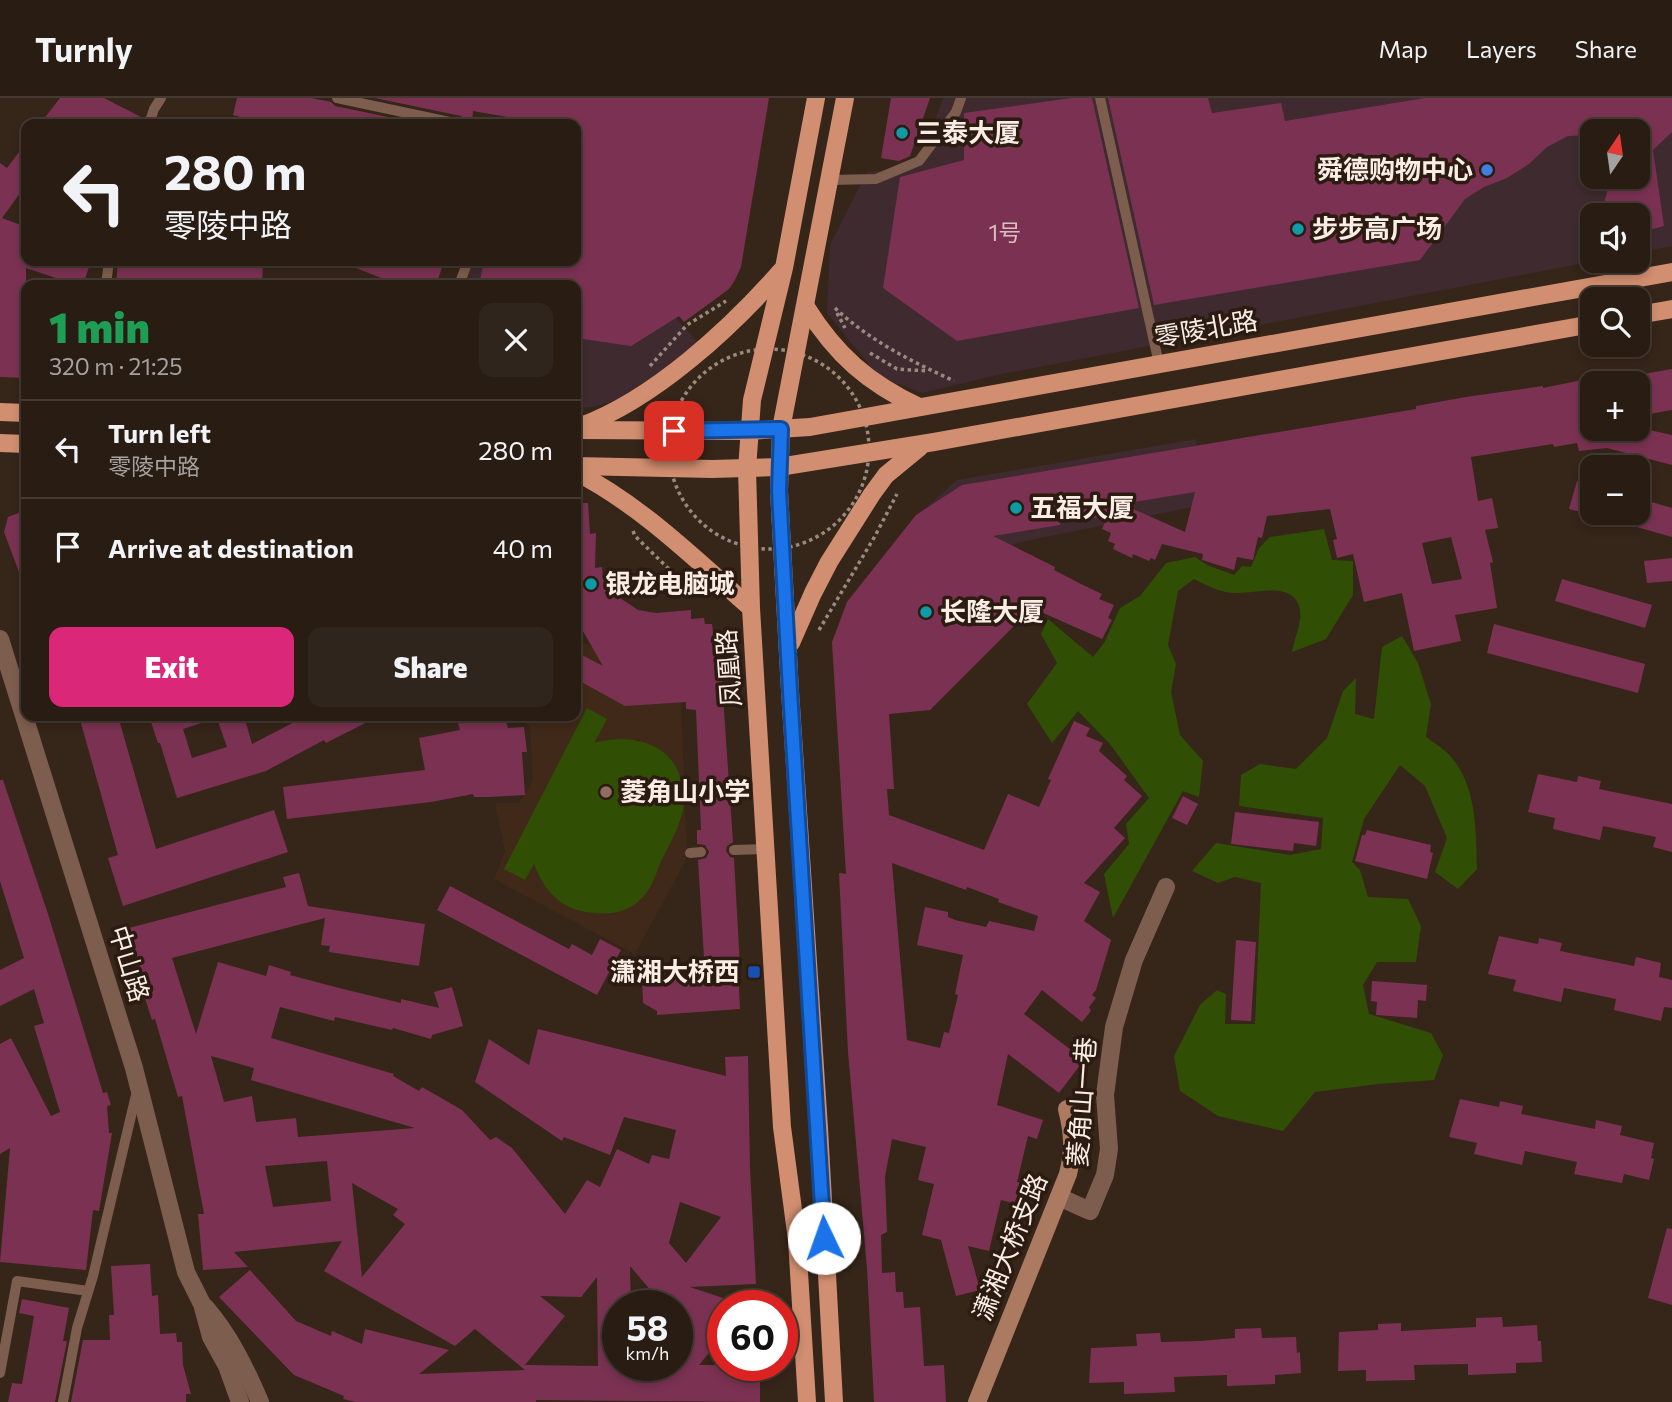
<!DOCTYPE html>
<meta charset="utf-8">
<style>
:root{--surface:#281c13;--page:#30251c;--text:#f1f3f6;--muted:#a5a1a0;--line:#443a33;--accent:#db2777}
body{margin:0;font-family:Commissioner,"Noto Sans SC",sans-serif;background:var(--page);color:var(--text);height:100vh;display:flex;flex-direction:column;font-size:26px;white-space:nowrap}
*{box-sizing:border-box;margin:0}
p{font-size:23px;color:var(--muted)}
.icon{flex:none;width:38px;height:38px;fill:none;stroke:currentColor;stroke-width:2;stroke-linecap:round;stroke-linejoin:round}
.map{position:relative;flex:1;overflow:hidden}
.details{position:absolute;left:21px;top:182px;width:560px;height:441px;display:flex;flex-direction:column;background:var(--surface);border-radius:14px;box-shadow:0 4px 10px #0003,0 0 0 2px var(--line)}
.details>*{flex:none}
.banner{position:absolute;left:21px;top:21px;width:560px;height:147px;border-radius:14px;box-shadow:0 4px 10px #0003,0 0 0 2px var(--line);background:#281c13;color:var(--text);overflow:hidden}
.needle{width:46px;rotate:13deg}
.tools{position:absolute;left:1580px;top:21px;display:grid;gap:14px}
.tools a{display:grid;place-items:center;width:70px;height:70px;border-radius:14px;background:var(--surface);box-shadow:0 4px 10px #0003,0 0 0 2px var(--line);font-size:35px}
.speed{position:absolute;left:602px;top:1192px;display:flex;gap:14px;font-size:35px;font-weight:700;text-align:center}
.speed>*{display:grid;place-content:center;width:91px;height:91px;border-radius:50%;background:var(--surface);box-shadow:0 4px 10px #0003,0 0 0 2px var(--line);line-height:1}
.speed small{font-size:18px;font-weight:400}
.speed .limit{border:10px solid #d22;background:#fff;color:#111}
.pin{position:absolute;display:grid;place-items:center;width:60px;height:60px;color:#fff;margin:-30px;border-radius:14px;box-shadow:0 4px 10px #0006}
.me{position:absolute;width:77px;margin:-38px;rotate:357deg;stroke-linejoin:round;filter:drop-shadow(0 0 5px #0008)}
.turn{display:flex;align-items:center;gap:24px;height:147px;padding:0 28px;font-size:32px}
.turn .icon{width:91px;height:91px;stroke-width:2.5}
.turn b{display:block;font-size:49px;line-height:60px}
.round{display:grid;place-items:center;flex:none;width:74px;height:74px;border-radius:14px;background:var(--page)}
.headline{display:flex;align-items:center;justify-content:space-between;height:119px;padding:0 28px}
h1{font-size:42px;font-weight:800;line-height:52px;color:#1e9e55}
.cta{display:flex;gap:14px;margin-top:auto;padding:14px 28px}
.cta a{flex:1;height:80px;border-radius:14px;background:var(--accent);color:#fff;font-size:28px;font-weight:800;line-height:80px;text-align:center}
.cta a+a{background:var(--page);color:var(--text)}
ul{padding:0;list-style:none}
li{display:flex;align-items:center;gap:21px;height:98px;padding:0 28px;border-top:2px solid var(--line)}
li div{flex:1}
li b{display:block;font-size:26px}
li em{font-style:normal}
header{display:flex;align-items:center;gap:42px;box-sizing:border-box;height:98px;padding:0 35px;background:var(--surface);border-bottom:2px solid var(--line)}
header strong{font-size:33px}
nav{display:flex;gap:38px;margin-inline-start:auto;font-size:24px}
.map>svg:first-child{display:block}
.commercial{fill:#3e2a2f;fill-rule:evenodd}
.built{fill:#402919}
.green{fill:#304f05}
.building{fill:#7b3252;fill-rule:evenodd}
.lines{fill:none;stroke-linecap:round;stroke-linejoin:round}
.path{stroke:#998a81;stroke-width:3.5;stroke-dasharray:3.5 3.5;stroke-linecap:butt}
.lane{stroke:#7d5d4e;stroke-width:10}
.street{stroke:#7d5d4e;stroke-width:18}
.secondary{stroke:#ac7961;stroke-width:18}
.primary{stroke:#d18e70;stroke-width:18}
.route-casing{stroke:#114b97;stroke-width:18}
.route{stroke:#1a73e8;stroke-width:12}
.culture-dot{fill:#0f9aa8;stroke:#2c1b10;stroke-width:2.5}
.shop-dot{fill:#3f7fe0;stroke:#2c1b10;stroke-width:2.5}
.education-dot{fill:#8d6e63;stroke:#2c1b10;stroke-width:2.5}
.transit-dot{fill:#1a4fb4;stroke:#2c1b10;stroke-width:2.5}
.labels{text-anchor:middle;stroke-width:7;stroke-linejoin:round;paint-order:stroke}
.number-label{font-size:23px;fill:#dabec1}
.poi-label{font-size:26px;font-weight:bold;fill:#f9ede6;stroke:#2c1b10;text-anchor:start}
.street-label{font-size:26px;fill:#f9ede6;stroke:#2c1b10}
</style>
<header>
<strong>Turnly</strong>
<nav><a>Map</a><a>Layers</a><a>Share</a></nav>
</header>
<div class="map">
<svg width="1672" height="1304" viewBox="0 0 1672 1304">
<rect width="100%" height="100%" fill="#362519"/>
<g class="commercial">
<path d="M532,0H642L669,212L698,245L657,276L618,301L594,309L576,310V187H466L472,163H576V26H527Z"/>
<path d="M943,0H1672V148L1638,155V117H1592V163H1595L997,277L922,295L879,279L827,215L830,147L867,74L918,69ZM1592,33H1638V79H1592Z"/>
<path d="M1196,341L1203,407L1016,445L977,482L915,419L957,382Z"/>
</g>
<path class="built" d="M576,541L634,569L680,571L687,760L635,856L494,781L505,754L495,705H519L533,683L530,629L523,623L514,624L512,618H576Z"/>
<g class="green">
<path d="M1324,431L1332,462L1353,463V497L1326,541L1292,554C1294,542 1302,524 1300,512C1295,483 1258,495 1239,495C1222,496 1208,488 1194,481L1178,493L1168,547L1176,566L1171,594L1180,637L1203,663L1199,699L1183,693L1113,820L1104,776L1129,746L1126,726L1149,700L1110,646L1078,613L1052,645L1027,606L1057,565L1041,536L1048,521L1093,559L1104,545L1120,510L1140,498L1166,465L1195,459L1207,467L1234,477L1242,468L1251,469L1259,450L1270,439Z"/>
<path d="M1402,538L1418,565L1431,606L1426,639C1434,645 1446,652 1452,660C1477,690 1476,734 1477,771L1458,791L1435,774L1447,740L1425,688L1400,667L1364,721L1352,764L1360,772L1368,799L1408,801L1421,828L1416,864H1377L1363,887L1369,916L1431,935L1443,957L1434,982L1378,986L1315,994L1283,1033L1218,1018L1180,993L1174,958L1200,907L1217,892L1226,896L1225,926H1255L1261,785L1235,779L1218,785L1192,773L1216,745L1290,757L1321,751L1323,720L1239,708L1241,677L1260,666L1296,671L1327,640L1343,593L1356,580L1355,616L1374,621L1382,549Z"/>
<path d="M587,610L607,621L594,645C630,635 675,644 682,687C683,698 685,709 681,719C677,734 668,749 661,763C656,776 651,792 641,801C627,816 605,817 586,814C559,810 543,790 534,766L525,782L504,771Z"/>
</g>
<g class="building">
<path d="M60,0H104L143,20L141,26H40Z"/>
<path d="M237,0H311L331,4L335,8L422,26H241L243,20L233,17Z"/>
<path d="M375,0H769L741,169L735,182L729,191L684,224L679,218L631,248L576,240V187H479L484,163H576V26H529V23L473,13L472,26H467L465,21L461,18Z"/>
<path d="M891,0H930L910,58L899,63L881,60Z"/>
<path d="M1071,0H1092L1139,210L957,243L883,190L900,79L964,62V15Z"/>
<path d="M1108,0H1208L1212,15L1281,5L1285,23L1425,0H1672V34L1653,52L1664,128L1638,135V117H1601L1611,79H1638V33H1592V37L1568,38L1547,49L1529,66L1507,80L1484,89L1465,101L1420,162L1154,207Z"/>
<path d="M26,45V87L2,120L26,129V163H91L83,187H77L26,170V280L0,279V65L7,70Z"/>
<path d="M118,163H263L262,187H116Z"/>
<path d="M338,163H432L443,167L436,187H399Z"/>
<path d="M1672,271V312L1638,318V277Z"/>
<path d="M1592,280V331H1645L1672,337V367L1607,350L1579,353L1577,345L1554,349L1553,346L1471,359L1478,403L1492,400L1498,430L1485,432L1493,464L1490,465L1497,510L1455,517L1461,543L1414,553L1402,495L1364,504L1353,456L1337,460L1333,442L1337,441L1330,411L1267,418L1262,440L1258,439L1253,462L1237,459L1234,472L1202,462L1203,456L1162,446L1155,462L1151,460L1149,463L1133,456L1132,460L1113,451L1115,446L1108,443L1111,435L1102,431L1108,418L1087,421L1085,417L1060,423V427L993,438L1055,469L1054,472L1081,486L1102,496L1099,501L1114,507L1108,520L1112,522L1102,541L1032,510L930,612L889,616L894,691H887L889,717L984,752L1008,696L1039,709L1051,682L1048,681L1074,623L1090,630L1086,638L1103,645L1099,653L1127,678L1124,682L1142,698L1114,730L1125,740L1084,785L1100,794L1084,823L1111,842L1096,892L1092,897L1096,900L1089,909L1091,913L1082,924L1042,892L1024,916L1084,962L1059,995L1008,956L997,1007L1043,1022L1037,1041L1028,1038L1017,1084L1026,1087L1021,1107L1001,1102L989,1153L968,1148L980,1192L956,1198L941,1142L922,1137L934,1086L918,1082L926,1049L892,1041L885,1079L887,1134L881,1137L882,1175L895,1174L896,1194H903L904,1210L920,1209L924,1268L944,1267L946,1304H874L867,1170L848,954L839,775L846,776L832,544L847,504L916,417L962,387L1416,311V308L1466,299L1543,288V290ZM1195,394L1185,434L1122,406ZM1451,439L1462,481L1432,486L1422,445ZM892,765L966,792L967,789L999,801L998,804L1038,818L1034,833L989,823L986,829L955,822L948,819V814L925,809L917,847L963,857L955,896L958,897L949,935L944,934L940,950L907,942Z"/>
<path d="M1577,383L1592,388V417L1569,411Z"/>
<path d="M1638,400L1672,410V439L1601,419V415H1638Z"/>
<path d="M576,405H588L590,436L596,435L595,470L602,469L603,481L608,492L638,512L656,515L691,512V521L704,520L705,526H712L717,569H721L733,744L727,748L726,753L730,759L734,760L740,869H738L740,911L657,917V913L643,905L642,880L705,877L698,762L706,760L709,754L705,747L697,746V732H701L696,612L686,611V604L625,608L576,581V554L603,568L576,521Z"/>
<path d="M26,412V490H25L4,434L8,419Z"/>
<path d="M1672,460V483L1647,485L1644,463Z"/>
<path d="M1562,481L1652,507L1645,530L1555,503Z"/>
<path d="M1494,526L1645,566L1638,595L1487,555Z"/>
<path d="M79,618H118L156,751L274,712L288,754L123,808L108,760L118,757Z"/>
<path d="M149,618H213L214,621L183,631L192,660L227,649L216,618H244L252,646L306,618H379L326,645L324,642L266,673L177,700L160,645H158Z"/>
<path d="M456,618H504L508,630L524,629L527,654H522L525,697L489,699H474L473,696L431,704L287,721L283,689L425,672L419,640L460,632Z"/>
<path d="M1538,676L1577,684L1578,678L1601,683L1599,691L1672,706V754L1653,749L1656,739L1603,728L1600,742L1553,731L1555,720L1528,714Z"/>
<path d="M0,682H3L48,816L103,995L107,994L111,1007L107,1008L109,1035H112L99,1113L93,1112L86,1172L0,1164L10,1050L0,1056V946L11,940L51,1018L60,1014L34,928L44,925L34,891L0,908V872L24,860L0,783Z"/>
<path d="M1183,698L1198,706L1187,727L1172,720Z"/>
<path d="M1235,714L1319,724L1316,748L1294,745L1293,753L1231,746Z"/>
<path d="M1367,732L1431,747L1430,754L1433,755L1427,781L1355,763L1362,737H1365Z"/>
<path d="M299,775L308,808L425,826L419,868L329,854L330,848L321,847L325,820L172,860L196,936L218,864L266,878L269,867L291,874L290,877L339,890L401,905V901L439,910L434,894L452,889L463,928L432,937L431,941L393,930L392,932L335,919L334,923L280,909L271,940L394,976L393,978L419,993L422,989L462,1012L490,1042L496,1039L512,1050L565,1116L587,1082L600,1089L617,1051L649,1066L652,1057L669,1061L676,1032L624,1019L610,1057L564,1039L562,1043L475,984L489,941L529,967L538,931L726,978L725,959L748,958L750,1071L756,1186L690,1189L723,1200V1238L699,1267H760V1304L536,1302V1304H356L343,1301L344,1298L294,1277L219,1199L250,1172L296,1223L331,1238L332,1233L362,1246L365,1231L449,1252L419,1276L525,1272L475,1231L455,1248L324,1173L342,1143L234,1154L248,1169L203,1172L198,1116H204L182,998L178,999L155,921L152,922L134,866L139,865L129,830L286,789L283,779ZM211,958L254,970L251,982L415,1030L298,1039L296,1020L256,1024L252,998L224,1004ZM327,1063L331,1103L273,1109L265,1068ZM352,1085L398,1111L393,1117L405,1126L362,1179ZM680,1104L721,1119L686,1165L669,1145ZM630,1168L664,1208H677V1267H618V1208H631ZM597,1179L598,1268L525,1267L565,1218L540,1198L581,1199Z"/>
<path d="M450,788L569,851L572,846L592,857L600,841L621,852L597,897L437,812Z"/>
<path d="M1499,838L1538,846L1539,840L1562,845L1560,853L1634,868L1636,859L1661,865L1659,879L1672,882V910L1664,909L1661,923L1614,912L1616,901L1564,890L1561,904L1513,893L1516,882L1488,876Z"/>
<path d="M1236,842L1256,844L1251,923L1231,922Z"/>
<path d="M1372,883L1427,887L1426,903L1418,902L1417,920L1376,917L1377,904L1371,903Z"/>
<path d="M1460,1001L1499,1009L1500,1003L1523,1008L1521,1016L1595,1031L1596,1022L1622,1028L1620,1037L1654,1045L1651,1060L1654,1061L1649,1082L1624,1076L1622,1085L1574,1076L1577,1064L1525,1053L1522,1067L1474,1056L1477,1045L1449,1039Z"/>
<path d="M1667,1130L1672,1131V1207L1648,1200Z"/>
<path d="M150,1166L152,1198L158,1197L160,1236L176,1235L177,1244H182L183,1267L191,1296H186V1304H71L83,1242H110L109,1217H114L111,1168Z"/>
<path d="M22,1201L69,1210L63,1243H67L55,1304H8L12,1285L22,1286L34,1218L19,1215Z"/>
<path d="M1502,1219L1503,1229L1537,1227L1538,1243H1541L1542,1264L1516,1265V1275L1468,1277V1266L1414,1267L1415,1282L1366,1283V1272L1338,1273L1339,1234L1378,1232V1226L1401,1225V1233L1476,1229V1220Z"/>
<path d="M1261,1230L1262,1240L1296,1239L1297,1255L1300,1254L1301,1275L1275,1277V1286L1227,1288V1277L1174,1279L1175,1294L1124,1296V1284L1089,1285L1091,1250L1137,1248L1136,1236L1160,1235L1161,1244L1200,1243L1235,1240V1231Z"/>
</g>
<g class="lines">
<g class="path">
<path d="M835,210C870,243 911,263 954,283"/>
<path d="M837,215L845,230"/>
<circle cx="769" cy="351" r="100"/>
<path d="M870,255L897,271L928,273"/>
<path d="M650,268L687,227L726,203"/>
<path d="M633,433L635,438L671,473L698,488"/>
<path d="M819,532L875,438L897,396"/>
</g>
<g class="lane">
<path d="M337,0L459,26"/>
<path d="M1100,0L1159,266"/>
<path d="M149,26L154,11L161,0"/>
<path d="M830,82L876,81L919,63L956,14L961,0"/>
<path d="M106,187L109,163"/>
<path d="M459,187L468,163"/>
<path d="M734,752L766,751"/>
<path d="M690,755L701,754"/>
<path d="M0,1275L17,1183L88,1193"/>
<path d="M63,1304L77,1230L93,1178L137,993"/>
</g>
<g class="street">
<path d="M0,541L134,970L186,1174L202,1206L211,1239L227,1268L240,1304"/>
<path d="M1059,1099L1090,1113L1105,1077L1109,1051L1105,997L1114,929L1134,862L1166,789"/>
<path d="M205,1209C230,1238 245,1269 260,1304"/>
</g>
<path class="secondary" d="M977,1304L1068,1076C1074,1052 1073,1035 1067,1011"/>
<g class="primary">
<path d="M806,209C836,257 868,285 919,309"/>
<path d="M1638,217L1672,211"/>
<path d="M0,314L26,315"/>
<path d="M581,328C654,301 730,231 781,173"/>
<path d="M576,332L748,333L810,329L1672,174"/>
<path d="M0,345L26,346"/>
<path d="M576,368L712,371L779,369L934,344L1592,226"/>
<path d="M576,374C642,408 696,462 751,510"/>
<path d="M791,545L813,495L829,464L872,396L886,377L920,349"/>
<path d="M807,1304L797,1142L782,1029L751,510L747,371L752,302L784,170L816,0"/>
<path d="M834,1304L819,1030L790,593L779,393L781,331L845,0"/>
</g>
</g>
<g class="lines">
<defs>
<path id="route" d="M674,333L781,331L779,393L790,593L824,1140"/>
</defs>
<use href="#route" class="route-casing"/>
<use href="#route" class="route"/>
</g>
<g class="culture-dot">
<circle cx="902" cy="35" r="7"/>
<circle cx="1298" cy="131" r="7"/>
<circle cx="1016" cy="410" r="7"/>
<circle cx="591" cy="486" r="7"/>
<circle cx="926" cy="514" r="7"/>
</g>
<circle class="shop-dot" cx="1487" cy="72" r="7"/>
<circle class="education-dot" cx="606" cy="694" r="7"/>
<rect class="transit-dot" x="747" y="867" width="14" height="14" rx="3.5"/>
<g class="labels">
<g class="number-label">
<text x="1005" y="143">1号</text>
</g>
<g class="poi-label">
<text x="916" y="44">三泰大厦</text>
<text x="1473" y="81" text-anchor="end">舜德购物中心</text>
<text x="1312" y="140">步步高广场</text>
<text x="1030" y="419">五福大厦</text>
<text x="605" y="495">银龙电脑城</text>
<text x="940" y="523">长隆大厦</text>
<text x="620" y="703">菱角山小学</text>
<text x="740" y="883" text-anchor="end">潇湘大桥西</text>
</g>
<g class="street-label">
<text transform="translate(1206 231) rotate(-10)" y="9">零陵北路</text>
<text transform="translate(729 570) rotate(-94)" y="9">凤凰路</text>
<text transform="translate(129 866) rotate(73)" y="9">中山路</text>
<text transform="translate(1082 1004) rotate(-86)" y="9">菱角山一巷</text>
<text transform="translate(1010 1149) rotate(-68)" y="9">潇湘大桥支路</text>
</g>
</g>
</svg>
<div class="tools">
<a><svg class="needle" viewBox="-14 -14 28 28"><path d="M0-13l5 13h-10z" fill="#e53935"/><path d="M0 13l5-13h-10z" fill="#a5a1a0"/></svg></a>
<a><svg class="icon" aria-label="sound" viewBox="0 0 24 24"><path d="M4 9h4l5-4v14l-5-4H4zM17 9q2 3 0 6"/></svg></a>
<a><svg class="icon" aria-label="search" viewBox="0 0 24 24"><circle cx="10" cy="10" r="6"/><path d="M15 15l6 6"/></svg></a>
<a>+</a>
<a>−</a>
</div>
<div class="speed"><div>58<small>km/h</small></div><div class="limit">60</div></div>
<div class="pin" style="left:674px;top:333px;background:#d93025"><svg class="icon" aria-label="arrive" viewBox="0 0 24 24"><path d="M6 21V4h12l-3 4 3 4H6"/></svg></div>
<svg class="me" style="left:824px;top:1140px" viewBox="-20 -20 40 40"><circle r="19" fill="#fff"/><path d="M0-13L10 11 0 6-10 11z" fill="#1a73e8"/></svg>
<div class="banner">
<div class="turn"><svg class="icon" aria-label="left" viewBox="0 0 24 24"><path d="M17 20v-9H6M10 6l-5 5 5 5"/></svg><div><b>280 m</b>零陵中路</div></div>
</div>
<section class="details">
<div class="headline"><div><h1>1 min</h1><p>320 m · 21:25</p></div><a class="round"><svg class="icon" aria-label="close" viewBox="0 0 24 24"><path d="M6 6l12 12M18 6L6 18"/></svg></a></div>
<ul>
<li><svg class="icon" aria-label="left" viewBox="0 0 24 24"><path d="M17 20v-9H6M10 6l-5 5 5 5"/></svg><div><b>Turn left</b><p>零陵中路</p></div><em>280 m</em></li>
<li><svg class="icon" aria-label="arrive" viewBox="0 0 24 24"><path d="M6 21V4h12l-3 4 3 4H6"/></svg><div><b>Arrive at destination</b></div><em>40 m</em></li>
</ul>
<div class="cta"><a>Exit</a><a>Share</a></div>
</section>
</div>
